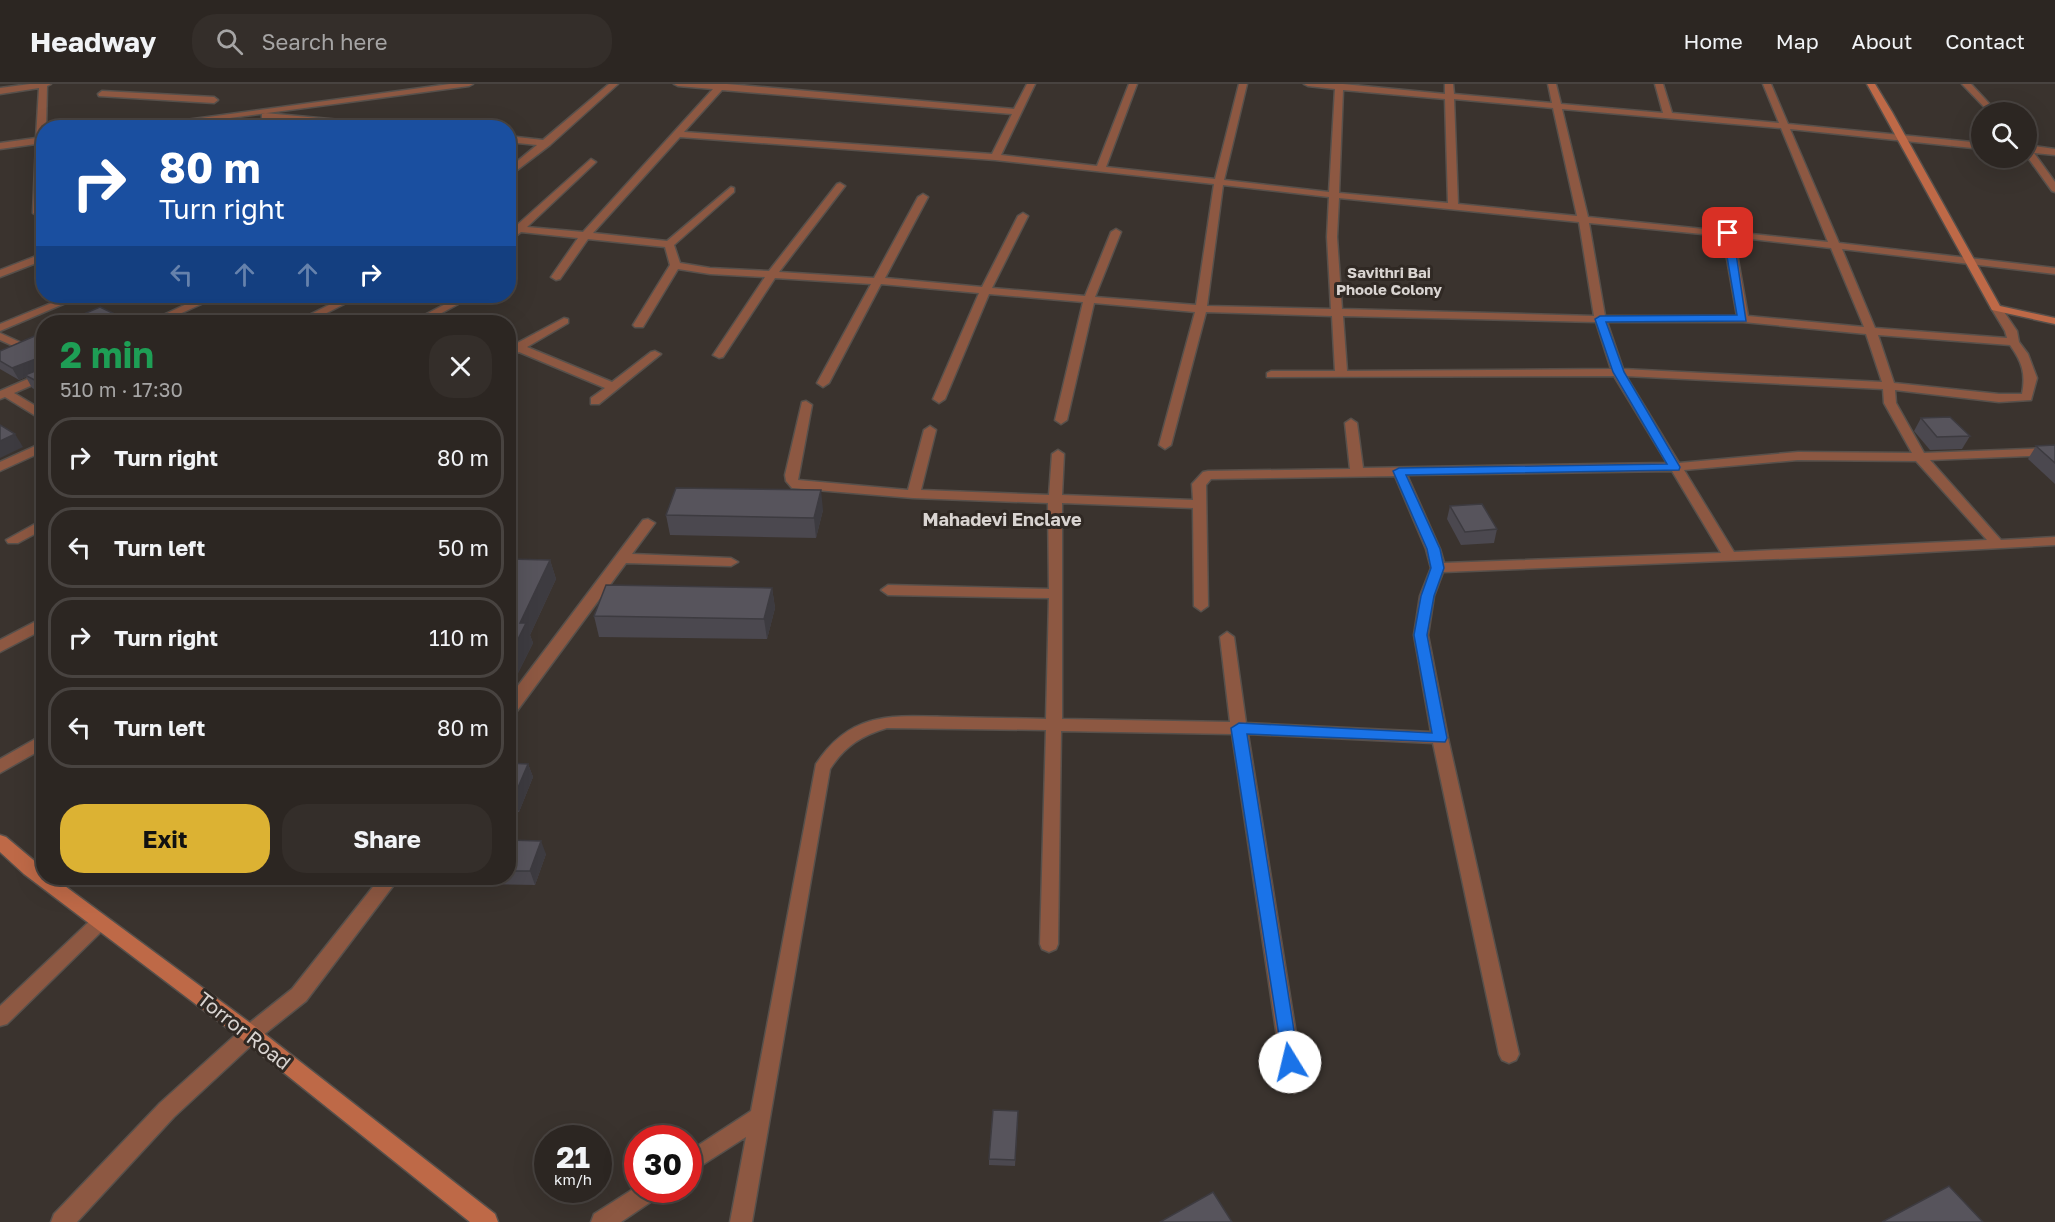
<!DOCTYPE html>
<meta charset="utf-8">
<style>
:root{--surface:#2c2622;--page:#342e2a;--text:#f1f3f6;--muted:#a6a5a5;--line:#484340;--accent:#dcb233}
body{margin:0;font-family:"Golos Text",sans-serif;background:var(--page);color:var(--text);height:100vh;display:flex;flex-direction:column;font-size:22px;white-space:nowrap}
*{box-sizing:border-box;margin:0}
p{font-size:20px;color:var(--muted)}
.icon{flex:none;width:33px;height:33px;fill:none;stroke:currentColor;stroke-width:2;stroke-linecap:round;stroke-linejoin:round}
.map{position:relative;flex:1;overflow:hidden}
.sheet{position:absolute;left:36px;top:231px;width:480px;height:570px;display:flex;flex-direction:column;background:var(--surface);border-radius:24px;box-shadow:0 6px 24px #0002,0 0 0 2px var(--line)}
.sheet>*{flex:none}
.banner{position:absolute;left:36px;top:36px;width:480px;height:183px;border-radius:24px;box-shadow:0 6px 24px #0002,0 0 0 2px var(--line);background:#1a4fa0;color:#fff;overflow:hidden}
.controls{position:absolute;left:1971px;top:18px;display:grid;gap:12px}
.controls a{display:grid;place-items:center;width:66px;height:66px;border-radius:50%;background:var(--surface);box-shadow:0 6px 24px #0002,0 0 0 2px var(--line);font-size:30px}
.speed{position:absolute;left:534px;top:1041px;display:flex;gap:12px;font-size:30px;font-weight:700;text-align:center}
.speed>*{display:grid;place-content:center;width:78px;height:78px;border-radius:50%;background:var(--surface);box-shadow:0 6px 24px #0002,0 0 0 2px var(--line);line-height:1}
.speed small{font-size:15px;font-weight:400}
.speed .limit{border:9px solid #d22;background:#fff;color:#111}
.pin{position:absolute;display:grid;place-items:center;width:51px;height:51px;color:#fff;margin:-26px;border-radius:12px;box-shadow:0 3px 9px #0006}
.me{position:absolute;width:66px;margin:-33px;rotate:351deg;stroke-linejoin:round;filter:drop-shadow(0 0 4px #0008)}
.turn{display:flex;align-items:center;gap:21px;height:126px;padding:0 24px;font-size:27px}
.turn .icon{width:78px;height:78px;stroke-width:2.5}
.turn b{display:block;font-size:42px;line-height:51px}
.lanes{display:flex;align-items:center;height:57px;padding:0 24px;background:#0003;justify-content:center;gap:30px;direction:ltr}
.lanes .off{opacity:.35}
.round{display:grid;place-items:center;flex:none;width:63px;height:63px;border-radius:24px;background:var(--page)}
.headline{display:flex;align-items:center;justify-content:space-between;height:102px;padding:0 24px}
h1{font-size:36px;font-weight:700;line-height:45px;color:#1e9e55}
.cta{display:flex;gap:12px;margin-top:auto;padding:12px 24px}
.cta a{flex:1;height:69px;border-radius:24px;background:var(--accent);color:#111;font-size:24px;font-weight:700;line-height:69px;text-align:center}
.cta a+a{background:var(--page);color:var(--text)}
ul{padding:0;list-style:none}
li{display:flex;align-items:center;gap:18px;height:81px;margin:0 12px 9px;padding:0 12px;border:3px solid var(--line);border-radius:24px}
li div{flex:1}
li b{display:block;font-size:22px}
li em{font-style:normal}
header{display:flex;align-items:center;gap:36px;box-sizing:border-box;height:84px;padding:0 30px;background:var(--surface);border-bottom:2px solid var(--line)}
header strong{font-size:28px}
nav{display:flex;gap:33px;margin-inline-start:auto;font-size:21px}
.search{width:420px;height:54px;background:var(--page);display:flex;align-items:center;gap:15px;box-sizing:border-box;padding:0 21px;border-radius:24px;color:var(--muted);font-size:22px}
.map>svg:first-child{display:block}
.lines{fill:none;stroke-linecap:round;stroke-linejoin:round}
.street-casing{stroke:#57504b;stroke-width:3}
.secondary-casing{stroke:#57504b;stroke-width:3}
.street{fill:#8d5842;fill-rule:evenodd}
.secondary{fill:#be6947;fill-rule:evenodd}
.wall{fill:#4b484f}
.shaded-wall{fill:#3d3b40}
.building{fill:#57545c;stroke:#3d3b40;stroke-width:1.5}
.route{fill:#1a73e8;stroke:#114b97;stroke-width:1.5}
.labels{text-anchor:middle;stroke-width:6;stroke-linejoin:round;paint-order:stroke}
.far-neighbourhood-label{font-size:15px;font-weight:bold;fill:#d9d4d1;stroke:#302924}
.neighbourhood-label{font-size:18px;font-weight:bold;fill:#d9d4d1;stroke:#302924}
.near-street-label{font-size:20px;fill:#d9d4d1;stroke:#302924}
</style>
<header>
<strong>Headway</strong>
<div class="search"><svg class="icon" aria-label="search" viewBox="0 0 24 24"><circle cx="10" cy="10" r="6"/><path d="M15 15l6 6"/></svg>Search here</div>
<nav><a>Home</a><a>Map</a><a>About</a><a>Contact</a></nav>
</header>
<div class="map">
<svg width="2055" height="1138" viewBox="0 0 2055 1138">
<rect width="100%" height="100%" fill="#3a332e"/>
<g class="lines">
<defs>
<g id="street">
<path d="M30,0H51L47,2L46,44H44L43,129L38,132L33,129L36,60L0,65V59L36,54L39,4L0,10V4Z"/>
<path d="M450,0H473L469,2L155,44H127Z"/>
<path d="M609,0H618L550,61L508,93V85L537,61L508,58V52L543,56Z"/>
<path d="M674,0H727L1014,25L1027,0H1035L1001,71L1097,82L1129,0H1137L1106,83L1215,95L1239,0H1247L1224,96L1329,108L1335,5L1308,2L1304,0H1343L1445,10V0H1453L1454,10L1552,19L1548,0H1556L1561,20L1663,29L1655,0H1663L1672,29L1779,39L1763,0H1771L1788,40L1982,59V65L1790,45L1839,159L2055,184V190L1842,165L1875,244L2007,254L2005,247L1991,224L1992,222H2000L2017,247L2019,258L2028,270L2037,294L2031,316L1999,318L1895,306L1896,319L1924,369L2054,364L2055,369L2050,371L1930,376L2001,456L2055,453V461L1853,472L1443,488L1434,512L1428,551L1448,654L1519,970L1516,976L1509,979L1502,976L1499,970L1433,659L1248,650L1304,1000L1301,1006L1294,1009L1287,1006L1284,1000L1232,650L1061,647L1058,860L1056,865L1049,868L1042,865L1040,860L1046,646L887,644C862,651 844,663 830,685L752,1138H730L746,1053L688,1090V1068L751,1027L816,680C852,625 895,632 953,633C984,634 1015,634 1046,635L1049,514L888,511L881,506L888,501L1049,505L1048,419L913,414L792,404L786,397L785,391L802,318L806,317L812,321L798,396L908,406L924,346L930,342L936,346L921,406L1049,411L1052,370L1058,366L1064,370L1062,411L1193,416L1192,400L1203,388L1208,387L1350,385L1345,339L1351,335L1357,339L1363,384L1667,379L1614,292L1267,293V289L1271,287H1335L1332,232L1206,228L1171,361L1165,365L1159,361L1195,228L1094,219L1067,336L1061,340L1055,336L1083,218L989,210L945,315L939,319L933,315L979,209L881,200L829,299L823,303L817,299L871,200L775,194L723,273L719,274L713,271L765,193L710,190L678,185L643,243H635L633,241L670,181L665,163L588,155L560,195L556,196L551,193L578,154L521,148L508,158L510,147H508V141L516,142L591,75L596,78L594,80L527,143L583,148L713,5L678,2ZM722,6L1012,30L992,70L684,48ZM1343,6L1445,15L1448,119L1339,109ZM1454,15L1553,24L1577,132L1458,120ZM1562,25L1781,44L1828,158L1588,133ZM680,53L995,76L1214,100L1196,221L1095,213L1121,148L1116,145L1111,148L1085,212L992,204L1028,132L1023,129L1018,132L982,203L885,194L928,113L923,110L918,113L874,194L779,188L845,102L840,99L837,100L769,187L710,184L680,179L674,161L734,108V104L731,103L667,157L593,149ZM1223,101L1329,113L1327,153L1331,225L1207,222ZM1339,114L1579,138L1594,232L1342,225L1337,153ZM1589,139L1723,152L1737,232H1605ZM1734,153L1831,164L1864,243L1748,232ZM1343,232L1596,238L1611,285L1347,287ZM1607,238H1743L1866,250L1882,298L1623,285ZM1878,251L2010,261C2022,278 2026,289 2022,310H1999L1894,299ZM1626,292L1883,305L1884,319L1912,369L1798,368L1679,379ZM1798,376L1916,377L1987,456L1734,468L1684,386ZM1672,387L1721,469L1444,479L1440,465L1407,391ZM1395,392L1426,465L1431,484L1420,512L1414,551L1431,648L1246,639L1234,553L1227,548L1220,553L1230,638L1062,635V419L1193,424L1194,522L1201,527L1208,522L1206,401L1211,395Z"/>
<path d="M1962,0H1971L1997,28H1989Z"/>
<path d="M102,7L214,13L218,16L214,19L99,12L98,10Z"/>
<path d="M265,29L394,41L398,44H360L262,34V30Z"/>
<path d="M2026,61L2055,65V71L2034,69L2055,98V108L2052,107L2026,71Z"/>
<path d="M44,169V176L0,193V186Z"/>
<path d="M69,212H82L0,247V240Z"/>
<path d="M204,212L208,213V217L162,238H148Z"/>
<path d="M347,212H355L356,214L309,238H295Z"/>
<path d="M461,212H473L425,238H411Z"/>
<path d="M564,234L568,235V239L527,263L612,298L651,268L655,267L661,270L599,320H591V314L605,304L519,268L508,272V264Z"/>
<path d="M0,249L24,260L26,262L20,265L0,256Z"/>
<path d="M44,288V296L14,309L44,327V337L5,313L0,315V307Z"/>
<path d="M44,358V367L0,387V378Z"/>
<path d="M44,435V445L18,459H8L6,456Z"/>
<path d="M648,435L655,439L632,470L731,474L738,478L731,482L626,479L514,631L508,632V615L643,436Z"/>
<path d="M44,533V545L0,568V556Z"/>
<path d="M44,650V664L0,689V675Z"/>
<path d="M380,794H399L306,917L257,956L174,1033L77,1138H51L54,1130L160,1019L243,944L292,905Z"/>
<path d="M100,831L106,833L109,838L106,843L7,940L0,942V922L94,833Z"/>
<path d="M638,1102V1106H661L658,1113L621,1138H591L594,1130Z"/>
</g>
<g id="secondary">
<path d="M1867,0H1875L1892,28L2000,222L2055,234V240L1992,226Z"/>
<path d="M0,751L6,753L44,785V794H54L257,944L495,1130L498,1138H470L243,956L24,790L0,768Z"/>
</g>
</defs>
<use href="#street" class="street-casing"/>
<use href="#secondary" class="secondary-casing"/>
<use href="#street" class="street"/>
<use href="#secondary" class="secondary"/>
</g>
<g class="wall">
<path d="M44,248V310L32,304L26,293L19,296L0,285V267Z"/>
<path d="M1921,334L1970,352L1962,365L1930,366L1914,347Z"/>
<path d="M2055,361V400L2028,375L2036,362Z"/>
<path d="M1450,422L1497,445L1494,459L1461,461L1447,435Z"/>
<path d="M823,426L816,454L670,451L666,431Z"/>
<path d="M508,475L550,476L556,495L530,551L533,559L517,591H508Z"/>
<path d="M772,504L775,524L767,555L599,553L594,532Z"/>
<path d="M508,679L528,680L533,693L519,728H508Z"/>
<path d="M508,756L546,770L535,801L480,800L477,794H508Z"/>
<path d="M1018,1033L1015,1082L989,1081V1075Z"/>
</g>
<g class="shaded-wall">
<path d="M38,274L44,284L25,291L26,293L19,296L12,284Z"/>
<path d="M15,350L23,363L0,374V357Z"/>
<path d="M821,406L823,426L816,454L814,434Z"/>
<path d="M550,476L556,495L530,551L533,559L517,591L510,571L520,539Z"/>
<path d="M772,504L775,524L767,555L764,535Z"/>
<path d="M528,680L533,693L519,728L513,715Z"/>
<path d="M541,757L546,770L535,801L530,787Z"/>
</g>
<g class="building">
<path d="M100,223L131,238H65Z"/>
<path d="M44,248V301L25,291L38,286V274L12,284L0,277V267Z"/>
<path d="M1950,333L1970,352L1937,353L1921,334Z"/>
<path d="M0,341L15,350L0,357Z"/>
<path d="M2055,361V379L2036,362Z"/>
<path d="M676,404L821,406L814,434L666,431Z"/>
<path d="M1482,420L1497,445L1465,448L1450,422Z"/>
<path d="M508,475L550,476L520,539H526L510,571H508Z"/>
<path d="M606,501L772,504L764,535L594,532Z"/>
<path d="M508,679L528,680L513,715L508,714Z"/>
<path d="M508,756L541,757L530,787H508Z"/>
<path d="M993,1026L1018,1027L1015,1076L989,1075Z"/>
<path d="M1949,1102L1983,1138H1882Z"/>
<path d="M1213,1108L1232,1138H1160Z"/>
</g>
<path class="route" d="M1728,146L1733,149L1746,237L1606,238L1624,288L1680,383L1679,386L1406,391L1440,465L1444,484L1434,512L1427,551L1447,654L1445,658L1247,650L1299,978L1297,984L1290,986L1284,984L1231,644L1239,639L1432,649L1414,551L1421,512L1431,484L1427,465L1393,387L1399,384L1667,380L1613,288L1595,235L1600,232L1737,231L1723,149Z"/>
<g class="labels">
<g class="far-neighbourhood-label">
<text x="1389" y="194">Savithri Bai<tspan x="1389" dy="17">Phoole Colony</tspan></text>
</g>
<g class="neighbourhood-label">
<text x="1002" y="442">Mahadevi Enclave</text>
</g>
<g class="near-street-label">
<text transform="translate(244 947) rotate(38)" y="7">Torror Road</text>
</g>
</g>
</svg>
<div class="controls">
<a><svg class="icon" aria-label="search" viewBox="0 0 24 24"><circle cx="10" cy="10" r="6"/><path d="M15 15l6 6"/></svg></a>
</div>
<div class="speed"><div>21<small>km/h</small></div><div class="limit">30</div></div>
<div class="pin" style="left:1728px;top:149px;background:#d93025"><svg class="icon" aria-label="arrive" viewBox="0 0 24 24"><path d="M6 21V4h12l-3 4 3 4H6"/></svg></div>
<svg class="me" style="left:1290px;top:978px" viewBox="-20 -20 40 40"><circle r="19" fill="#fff"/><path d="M0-13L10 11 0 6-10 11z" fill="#1a73e8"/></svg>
<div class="banner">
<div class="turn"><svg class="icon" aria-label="right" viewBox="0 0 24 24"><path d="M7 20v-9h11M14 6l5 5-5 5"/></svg><div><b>80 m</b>Turn right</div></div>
<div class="lanes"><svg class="icon off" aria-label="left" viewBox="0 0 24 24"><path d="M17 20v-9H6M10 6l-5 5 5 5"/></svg><svg class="icon off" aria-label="ahead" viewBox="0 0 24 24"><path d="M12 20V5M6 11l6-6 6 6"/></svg><svg class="icon off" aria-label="ahead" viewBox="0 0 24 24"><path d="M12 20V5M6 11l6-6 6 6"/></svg><svg class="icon" aria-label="right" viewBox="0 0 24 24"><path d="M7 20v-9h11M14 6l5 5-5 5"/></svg></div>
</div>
<section class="sheet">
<div class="headline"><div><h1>2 min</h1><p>510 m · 17:30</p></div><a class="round"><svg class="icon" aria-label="close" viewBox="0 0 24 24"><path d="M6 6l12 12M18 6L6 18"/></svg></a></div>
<ul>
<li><svg class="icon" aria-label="right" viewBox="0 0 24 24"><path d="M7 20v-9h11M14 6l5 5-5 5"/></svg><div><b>Turn right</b></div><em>80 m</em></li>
<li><svg class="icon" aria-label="left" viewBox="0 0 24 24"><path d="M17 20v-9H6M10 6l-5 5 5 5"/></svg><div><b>Turn left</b></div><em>50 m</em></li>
<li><svg class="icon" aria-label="right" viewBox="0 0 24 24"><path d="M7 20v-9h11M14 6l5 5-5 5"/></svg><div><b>Turn right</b></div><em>110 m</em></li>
<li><svg class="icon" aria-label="left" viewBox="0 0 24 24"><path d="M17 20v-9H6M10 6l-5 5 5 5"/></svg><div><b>Turn left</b></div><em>80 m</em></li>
</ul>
<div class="cta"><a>Exit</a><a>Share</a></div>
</section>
</div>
